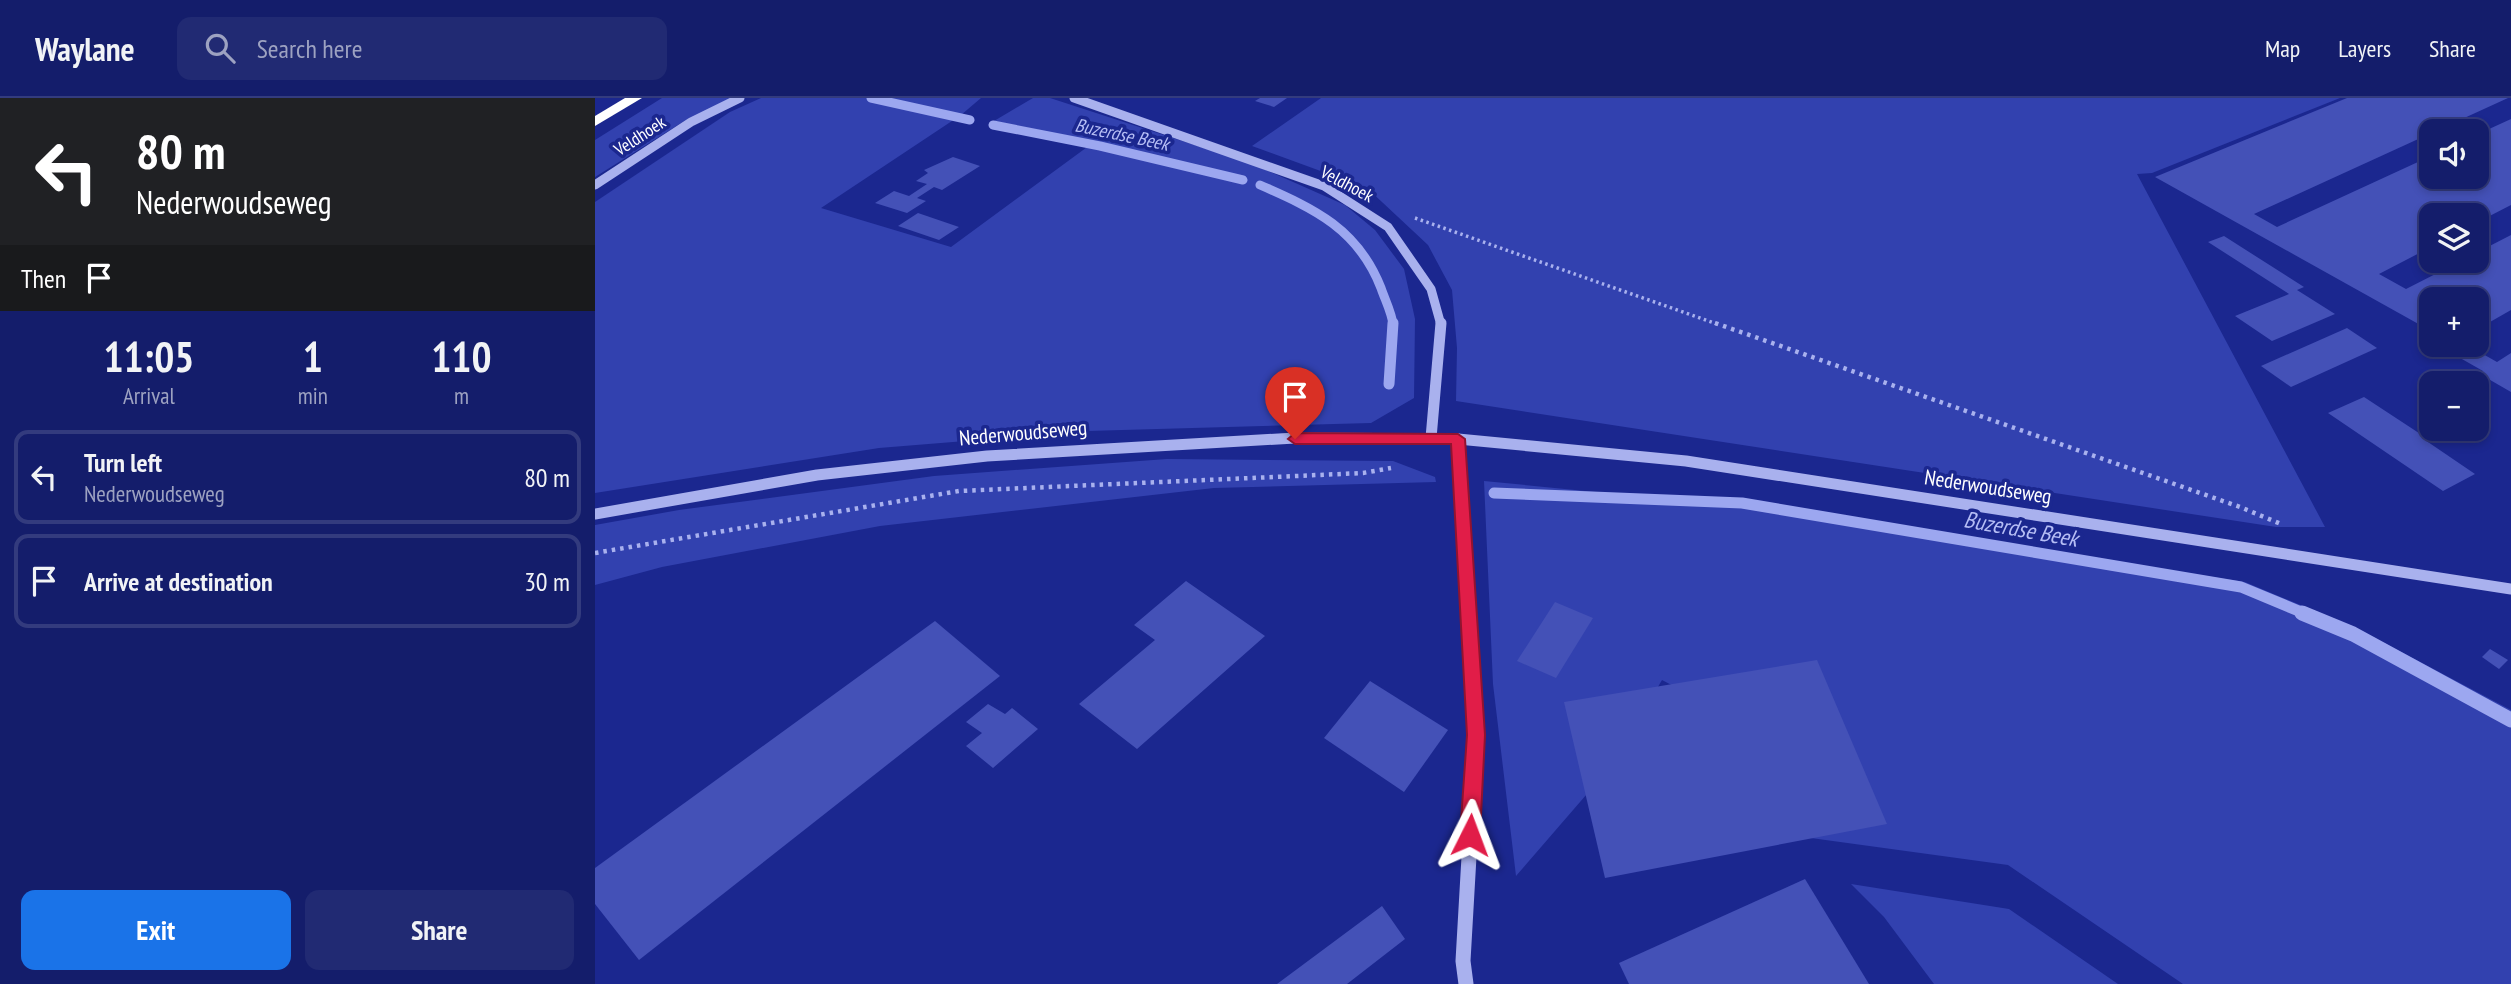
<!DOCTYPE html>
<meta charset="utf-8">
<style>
:root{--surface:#141d6b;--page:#212a73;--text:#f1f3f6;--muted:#9da2c1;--line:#333b7e;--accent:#1a73e8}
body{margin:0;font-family:"PT Sans Narrow",sans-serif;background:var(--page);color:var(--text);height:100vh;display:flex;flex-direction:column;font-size:26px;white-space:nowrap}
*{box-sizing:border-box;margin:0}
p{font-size:23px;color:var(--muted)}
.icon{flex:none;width:38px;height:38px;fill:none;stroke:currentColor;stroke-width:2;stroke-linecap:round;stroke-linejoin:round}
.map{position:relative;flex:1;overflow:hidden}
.panel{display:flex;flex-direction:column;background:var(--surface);width:595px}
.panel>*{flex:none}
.guide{background:#202124;color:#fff;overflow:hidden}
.controls{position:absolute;left:1824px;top:21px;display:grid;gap:14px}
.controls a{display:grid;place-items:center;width:70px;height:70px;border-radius:14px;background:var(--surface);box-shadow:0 4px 10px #0003,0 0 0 2px var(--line);font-size:35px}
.pin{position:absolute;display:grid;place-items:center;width:60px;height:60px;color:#fff;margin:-72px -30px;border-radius:50% 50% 50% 0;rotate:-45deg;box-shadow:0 0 7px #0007}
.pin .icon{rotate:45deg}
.me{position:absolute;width:77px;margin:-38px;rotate:3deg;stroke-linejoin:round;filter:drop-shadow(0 0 5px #0008)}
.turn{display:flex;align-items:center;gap:24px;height:147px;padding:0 21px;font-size:32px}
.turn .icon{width:91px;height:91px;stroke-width:2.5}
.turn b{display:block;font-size:49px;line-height:60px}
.then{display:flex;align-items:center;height:66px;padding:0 21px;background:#0003;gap:14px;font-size:26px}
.eta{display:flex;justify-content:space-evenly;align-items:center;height:119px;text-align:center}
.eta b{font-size:42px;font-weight:700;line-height:49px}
.action{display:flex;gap:14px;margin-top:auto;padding:14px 21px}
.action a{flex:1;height:80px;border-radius:14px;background:var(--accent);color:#fff;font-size:28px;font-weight:700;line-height:80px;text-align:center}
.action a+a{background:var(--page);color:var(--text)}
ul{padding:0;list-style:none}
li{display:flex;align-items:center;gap:21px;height:94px;margin:0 14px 10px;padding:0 7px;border:4px solid var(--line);border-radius:14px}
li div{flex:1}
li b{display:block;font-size:26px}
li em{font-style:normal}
header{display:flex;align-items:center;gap:42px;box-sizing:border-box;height:98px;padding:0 35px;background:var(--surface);border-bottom:2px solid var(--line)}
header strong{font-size:33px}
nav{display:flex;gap:38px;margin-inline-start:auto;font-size:24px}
.search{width:490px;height:63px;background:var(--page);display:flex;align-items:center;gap:18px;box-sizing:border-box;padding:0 24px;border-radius:14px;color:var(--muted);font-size:26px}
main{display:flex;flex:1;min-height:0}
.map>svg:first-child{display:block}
.green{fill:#3241af}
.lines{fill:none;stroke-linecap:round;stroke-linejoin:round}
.stream-far2{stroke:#9ca7f0;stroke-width:9}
.stream-far1{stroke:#9ca7f0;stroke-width:11}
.stream{stroke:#9ca7f0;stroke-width:15}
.building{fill:#4451b7}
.path-far1{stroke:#a9b1ee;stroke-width:3.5;stroke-dasharray:2.5 3.5;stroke-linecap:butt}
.path{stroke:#a9b1ee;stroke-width:4.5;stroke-dasharray:3.5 5;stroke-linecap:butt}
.minor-far2{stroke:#a9b1ee;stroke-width:9}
.minor-far1{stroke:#a9b1ee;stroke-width:11}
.minor{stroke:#a9b1ee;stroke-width:15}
.highway{fill:#fff;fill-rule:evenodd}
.route{fill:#e11d48;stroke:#92132f;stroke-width:2}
.labels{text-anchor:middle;stroke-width:7;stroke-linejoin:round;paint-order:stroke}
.far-street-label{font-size:18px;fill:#fff;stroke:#1b278f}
.far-water-label{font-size:19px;font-style:italic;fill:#b5bdf5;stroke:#1b278f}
.street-label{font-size:21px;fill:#fff;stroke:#1b278f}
.water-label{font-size:23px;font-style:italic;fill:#b5bdf5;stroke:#1b278f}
</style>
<header>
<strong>Waylane</strong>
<div class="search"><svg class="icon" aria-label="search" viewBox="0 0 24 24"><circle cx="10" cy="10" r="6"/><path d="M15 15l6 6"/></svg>Search here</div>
<nav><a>Map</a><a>Layers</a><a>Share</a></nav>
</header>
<main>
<section class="panel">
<div class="guide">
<div class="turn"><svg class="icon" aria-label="left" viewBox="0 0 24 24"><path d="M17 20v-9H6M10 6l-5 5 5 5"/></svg><div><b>80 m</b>Nederwoudseweg</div></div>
<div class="then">Then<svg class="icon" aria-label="arrive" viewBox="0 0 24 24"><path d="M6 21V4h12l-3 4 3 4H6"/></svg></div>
</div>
<div class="eta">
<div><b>11:05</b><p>Arrival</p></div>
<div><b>1</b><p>min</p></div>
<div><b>110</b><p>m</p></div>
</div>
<ul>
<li><svg class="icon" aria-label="left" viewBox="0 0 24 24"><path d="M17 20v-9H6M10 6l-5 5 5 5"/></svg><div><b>Turn left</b><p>Nederwoudseweg</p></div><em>80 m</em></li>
<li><svg class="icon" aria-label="arrive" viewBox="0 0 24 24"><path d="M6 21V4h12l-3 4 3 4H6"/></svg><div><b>Arrive at destination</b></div><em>30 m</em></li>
</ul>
<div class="action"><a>Exit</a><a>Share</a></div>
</section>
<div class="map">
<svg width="1916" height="886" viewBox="0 0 1916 886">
<rect width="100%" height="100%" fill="#1b278f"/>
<g class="green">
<path d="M67,0H138L91,22L0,79V42Z"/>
<path d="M166,0H386L366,17L226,110L356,149L499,44L399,23L438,0H455L655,65L750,107L780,132L809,171L820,221L819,300L776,325L492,333L284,350L0,395V104L135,14Z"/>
<path d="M726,0H1745L1557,75L1542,76L1730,429H1681L861,303L862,250L857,192L833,147L772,90L657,48Z"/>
<path d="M572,361L798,363L840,379L841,384L619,390L285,428L67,469L0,487V427L84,412L339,378Z"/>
<path d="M889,383L1164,410L1650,484L1763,531L1916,612V886H1588L1413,767L1194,737L1149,625L1067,582L1017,667L921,778L898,586Z"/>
<path d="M1256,786L1414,811L1523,886H1339L1289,819Z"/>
</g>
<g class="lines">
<g class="stream-far2">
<path d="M276,0L375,22"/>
<path d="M398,27L505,48L648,82"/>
<path d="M665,87C720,111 763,131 786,190C790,202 797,215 798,227"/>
</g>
<g class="stream-far1">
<path d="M794,286L798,225"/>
<path d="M899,395L1147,405L1646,489L1711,516"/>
</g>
<path class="stream" d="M1707,515L1758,536L1916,622"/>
</g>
<g class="building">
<path d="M665,0H692L679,9L660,3Z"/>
<path d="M1752,0H1913L1659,116L1682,129L1836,58V79H1881V37L1916,21V107L1881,125V117H1836V149L1784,176L1811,191L1866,163H1881V155L1916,137V212L1881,232V201H1836V233L1560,79Z"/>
<path d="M358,59L385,68L347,92L339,89L322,100L331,103L312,115L280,105L299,93L314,98L332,86L321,83L333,75L329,72Z"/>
<path d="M323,115L364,129L344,142L303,128Z"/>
<path d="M1629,138L1709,189L1702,192L1740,216L1677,243L1640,218L1694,196L1613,144Z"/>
<path d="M1752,230L1782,250L1696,289L1666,268Z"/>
<path d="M1847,247H1872L1902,264L1916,255V294L1883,275L1888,273L1844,248Z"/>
<path d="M1769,299L1833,341L1830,342L1880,376L1848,393L1733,315Z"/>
<path d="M591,483L670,538L542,651L484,606L560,542L539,527Z"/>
<path d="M960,504L998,520L961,580L922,563Z"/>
<path d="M340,523L405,578L44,862L0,806V770Z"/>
<path d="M1895,551L1913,562L1904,571L1887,559Z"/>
<path d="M1222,562L1292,726L1010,780L969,604Z"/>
<path d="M775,583L853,632L809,694L729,640Z"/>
<path d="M393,606L410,616L417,610L443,631L398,670L371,648L387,635L371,624Z"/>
<path d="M1210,781L1274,886H1034L1024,865Z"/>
<path d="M787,808L810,841L752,886H682Z"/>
</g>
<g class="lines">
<path class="path-far1" d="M820,120L1125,227"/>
<g class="path">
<path d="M1120,225L1645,409L1686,426"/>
<path d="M0,455L364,393L768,375L796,370"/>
</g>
<g class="minor-far2">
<path d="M479,0L729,88L793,129L836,191L846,227"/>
<path d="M0,87L96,24L145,0"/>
</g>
<g class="minor-far1">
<path d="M836,340L846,225"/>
<path d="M863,341L874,516"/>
<path d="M0,416L222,377L392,358L700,340L863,341L1091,363L1916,491"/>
</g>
<path class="minor" d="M871,886L868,863L881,637L874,515"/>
<path class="highway" d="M30,0H47L0,28V18Z"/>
</g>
<path class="route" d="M700,335L863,336L870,341L890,637L885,737L882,744L875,747L868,744L865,737L872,637L856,346H700L693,341Z"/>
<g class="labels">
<g class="far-street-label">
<text transform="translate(45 38) rotate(-33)" y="6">Veldhoek</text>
<text transform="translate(752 86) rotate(28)" y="6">Veldhoek</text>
</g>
<g class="far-water-label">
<text transform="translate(527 36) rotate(12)" y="7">Buzerdse Beek</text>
</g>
<g class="street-label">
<text transform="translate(428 335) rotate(-5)" y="7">Nederwoudseweg</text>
<text transform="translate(1393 389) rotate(9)" y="7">Nederwoudseweg</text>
</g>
<g class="water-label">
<text transform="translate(1426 431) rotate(10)" y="8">Buzerdse Beek</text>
</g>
</g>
</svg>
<div class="controls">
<a><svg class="icon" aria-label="sound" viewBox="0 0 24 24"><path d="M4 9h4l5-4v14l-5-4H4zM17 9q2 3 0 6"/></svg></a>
<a><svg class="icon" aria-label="layers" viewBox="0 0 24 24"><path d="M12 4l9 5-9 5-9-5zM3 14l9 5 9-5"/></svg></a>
<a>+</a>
<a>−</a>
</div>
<div class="pin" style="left:700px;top:341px;background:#d93025"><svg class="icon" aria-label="arrive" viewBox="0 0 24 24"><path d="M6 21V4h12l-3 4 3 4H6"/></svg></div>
<svg class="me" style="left:875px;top:737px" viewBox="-20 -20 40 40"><path d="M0-17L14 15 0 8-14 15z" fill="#e11d48" stroke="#fff" stroke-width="4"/></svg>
</div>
</main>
